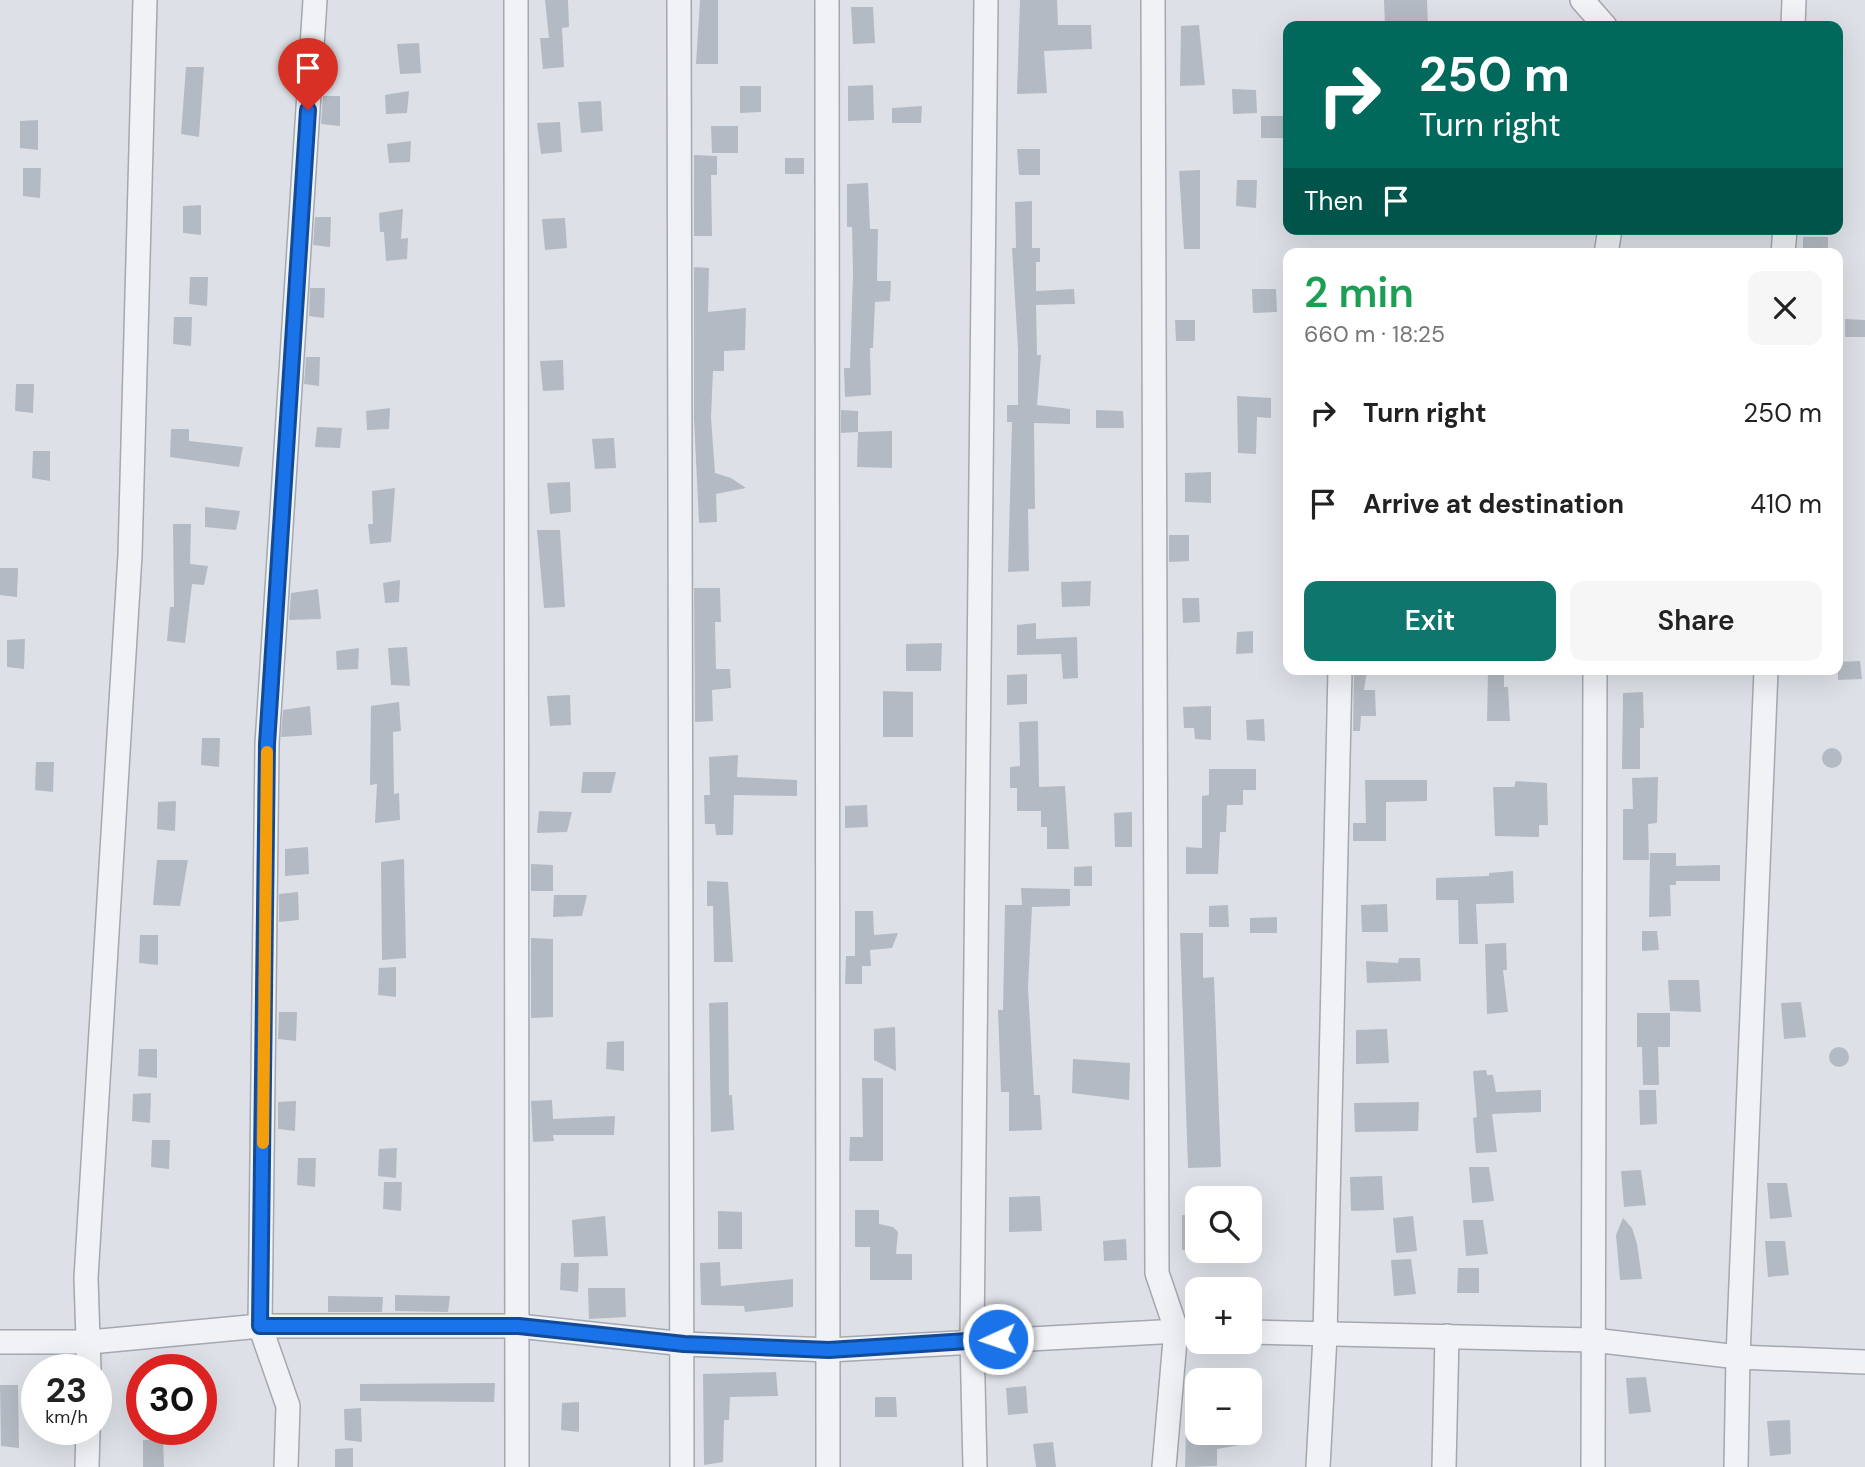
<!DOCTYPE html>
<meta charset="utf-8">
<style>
:root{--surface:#fff;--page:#f6f6f6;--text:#222;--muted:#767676;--accent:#0f766e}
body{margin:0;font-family:"DM Sans",sans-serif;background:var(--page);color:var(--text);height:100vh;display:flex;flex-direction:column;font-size:26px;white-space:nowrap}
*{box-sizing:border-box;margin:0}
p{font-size:23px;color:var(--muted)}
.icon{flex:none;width:38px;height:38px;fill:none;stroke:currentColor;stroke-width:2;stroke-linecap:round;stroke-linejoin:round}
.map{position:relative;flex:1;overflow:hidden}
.panel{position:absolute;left:1283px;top:248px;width:560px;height:427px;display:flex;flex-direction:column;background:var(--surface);border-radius:14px;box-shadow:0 7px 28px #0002}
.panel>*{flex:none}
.top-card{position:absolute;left:1283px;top:21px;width:560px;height:214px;border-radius:14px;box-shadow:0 7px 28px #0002;background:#00695c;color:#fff;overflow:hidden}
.buttons{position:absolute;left:1185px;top:1186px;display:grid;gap:14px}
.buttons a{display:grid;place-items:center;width:77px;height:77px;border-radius:14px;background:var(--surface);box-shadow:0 7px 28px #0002;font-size:35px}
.speed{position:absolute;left:21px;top:1354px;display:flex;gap:14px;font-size:35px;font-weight:700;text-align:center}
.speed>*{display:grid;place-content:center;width:91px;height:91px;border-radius:50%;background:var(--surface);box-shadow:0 7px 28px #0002;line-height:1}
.speed small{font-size:18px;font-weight:400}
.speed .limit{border:10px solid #d22;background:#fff;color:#111}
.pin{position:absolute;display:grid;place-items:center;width:60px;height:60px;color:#fff;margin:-72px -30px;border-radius:50% 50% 50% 0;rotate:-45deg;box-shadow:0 0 7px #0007}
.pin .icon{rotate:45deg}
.me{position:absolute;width:77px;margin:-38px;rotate:267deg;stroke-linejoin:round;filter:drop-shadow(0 0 5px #0008)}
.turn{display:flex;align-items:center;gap:24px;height:147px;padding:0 21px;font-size:32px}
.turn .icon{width:91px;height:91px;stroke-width:2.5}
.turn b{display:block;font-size:49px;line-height:60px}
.then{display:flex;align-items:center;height:66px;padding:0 21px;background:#0003;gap:14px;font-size:26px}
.round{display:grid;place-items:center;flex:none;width:74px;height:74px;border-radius:14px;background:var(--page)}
.overview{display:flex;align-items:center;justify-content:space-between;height:119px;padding:0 21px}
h1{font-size:42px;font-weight:600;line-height:52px;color:#1e9e55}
.button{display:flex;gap:14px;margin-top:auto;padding:14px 21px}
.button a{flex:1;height:80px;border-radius:14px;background:var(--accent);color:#fff;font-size:28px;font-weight:600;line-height:80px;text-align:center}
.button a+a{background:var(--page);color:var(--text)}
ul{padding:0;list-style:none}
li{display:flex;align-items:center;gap:21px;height:91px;padding:0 21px}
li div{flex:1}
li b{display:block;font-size:26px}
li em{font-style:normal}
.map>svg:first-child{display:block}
.building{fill:#b4bac3}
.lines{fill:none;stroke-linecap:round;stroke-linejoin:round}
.minor-casing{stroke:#a3a8b1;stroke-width:26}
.minor{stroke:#f0f2f5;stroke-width:23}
.route-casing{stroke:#114b97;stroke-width:18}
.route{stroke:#1a73e8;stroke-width:12}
.slow{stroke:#f59e0b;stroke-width:12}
</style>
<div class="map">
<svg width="1865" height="1467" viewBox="0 0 1865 1467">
<rect width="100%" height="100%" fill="#dde1e7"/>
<g class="building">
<path d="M545,0H568L569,27L562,28L564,67L543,69L540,38H549Z"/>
<path d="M700,0H718V64H696Z"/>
<path d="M1020,0H1057L1058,25H1091L1092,49L1044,51L1047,93L1017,94Z"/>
<path d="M1384,0H1427L1428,26H1385Z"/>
<path d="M851,7H873L875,43L853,44Z"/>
<path d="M1199,25L1205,85L1180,86L1181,26Z"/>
<path d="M419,43L421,73L400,74L397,44Z"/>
<path d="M186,67H204L199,137L181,134Z"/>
<path d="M873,85L874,120L848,121V86Z"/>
<path d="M740,86H761V112L740,113Z"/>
<path d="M1232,89L1256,90L1257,113L1233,114Z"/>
<path d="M409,91L407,113L386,114L385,95Z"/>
<path d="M323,96H340V126L321,124Z"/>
<path d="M601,101L603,131L581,133L578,102Z"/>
<path d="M922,106L921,123H892V108Z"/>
<rect x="1261" y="116" width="27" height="22"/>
<path d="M38,120V150L20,148V121Z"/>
<path d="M560,122L562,152L541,154L537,123Z"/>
<path d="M711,126H738V153H712Z"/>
<path d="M411,141L410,162L389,163L387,144Z"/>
<path d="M1017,149H1040V175H1019Z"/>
<path d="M694,155L717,156V175H711L712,236H694Z"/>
<rect x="785" y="158" width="19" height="16"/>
<path d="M23,168H41L40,198L23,196Z"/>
<path d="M1200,170V249H1184L1179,171Z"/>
<path d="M1237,180H1257L1256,208L1236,206Z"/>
<path d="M868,183L870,229H878L877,281H891L890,301L875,302L873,348H870L871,395L845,397L844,368H850L853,273L852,227H847V184Z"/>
<path d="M1032,201V248H1040V262H1036V291L1074,289L1075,304L1036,305L1037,355H1041L1037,405L1070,409V424L1034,423L1035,509H1028L1029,571L1008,572L1012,422H1007V405H1018V349L1012,248H1016L1015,202Z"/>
<path d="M201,205V235L183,233V206Z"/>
<path d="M403,209L401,239L408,238L407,259L386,261L384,232H380L379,213Z"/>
<path d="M315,217H331L330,247L313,245Z"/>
<path d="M565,218L567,248L545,250L542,219Z"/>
<rect x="1803" y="237" width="25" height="17"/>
<path d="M694,267L709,268L708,312L746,308L745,350L724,351V371H713L711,418L715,473L731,478L746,488L716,494L717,522L699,523L694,418Z"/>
<path d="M190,277H208L207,306L189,304Z"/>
<path d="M310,288H325L324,318L309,316Z"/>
<path d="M1252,289H1276L1277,312L1253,313Z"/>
<path d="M174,317H192L191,346L173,344Z"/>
<path d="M1845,319L1865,320V337H1845Z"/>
<path d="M1175,320H1195V341H1176Z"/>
<path d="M306,357H320L319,386L304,384Z"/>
<path d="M563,360L564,390L543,391L540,361Z"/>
<path d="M16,384H34L33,413L15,411Z"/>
<path d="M1237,396L1271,398V418L1257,417L1256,454L1238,453Z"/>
<path d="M390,408L389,429L367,430L366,411Z"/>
<path d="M841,410L858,411V432L841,433Z"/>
<path d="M1096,410L1123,411L1124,428H1096Z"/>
<path d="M317,427L342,428L340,448L315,447Z"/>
<path d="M171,429H189V441L243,447L239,467L170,457Z"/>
<path d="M892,431V468L857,467L858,432Z"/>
<path d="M614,438L616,468L595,469L592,439Z"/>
<path d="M33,451H50V481L32,478Z"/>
<path d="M1211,472V503L1185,502V473Z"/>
<path d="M570,482L571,512L550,514L547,483Z"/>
<path d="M395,488L391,542L370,544L368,524H373L372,491Z"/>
<path d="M205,507L240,511L236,530L205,527Z"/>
<path d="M173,524H191L190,564L208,566L204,585L192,584L185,643L167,641L170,607H174Z"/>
<path d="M537,530H560L565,607L544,608Z"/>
<path d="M1169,535H1189V561L1169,562Z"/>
<path d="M0,568H18L17,597L0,595Z"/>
<path d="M400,580L399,602L385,603L383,583Z"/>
<path d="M1091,581L1090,606L1062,607L1061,582Z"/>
<path d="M694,588H720L721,622H715L716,669H730L731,688L712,690L713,721L695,722Z"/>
<path d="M318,589L321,619L289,620L291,593Z"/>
<path d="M1182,598H1199L1200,622L1183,623Z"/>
<path d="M1036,623V639L1077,637L1078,678L1063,679L1061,654L1017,655V625Z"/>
<path d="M1253,631V653L1236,654L1237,632Z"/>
<path d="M25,639L24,669L7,667V640Z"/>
<path d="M942,643L941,671H906V644Z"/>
<path d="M407,647L410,686L391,685L388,648Z"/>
<path d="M359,648L358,669L337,670L336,651Z"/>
<path d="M1860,661L1862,679L1838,680V662Z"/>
<path d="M1354,670H1367L1364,690H1375L1376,716H1361L1360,731H1353Z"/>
<path d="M1488,670H1504V687H1508L1510,721H1487Z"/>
<path d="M1027,674V704L1007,705V675Z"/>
<path d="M883,691L913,692V737H883Z"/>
<path d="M1643,692L1644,728H1640V769H1622L1623,693Z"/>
<path d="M570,695L571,725L550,726L547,696Z"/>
<path d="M399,702L401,731L393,732L394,794L399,793L400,820L375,823L377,784L370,785L371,706Z"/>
<path d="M310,706L312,735L281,737L283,710Z"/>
<path d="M1211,706V740L1195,739L1194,728H1184L1183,707Z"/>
<path d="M1264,719L1265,741L1247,740L1246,720Z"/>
<path d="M1038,721L1039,787L1065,786L1069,849H1047V827H1041V811H1017V788H1010V767L1020,766L1019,722Z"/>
<path d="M202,738H220L219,767L201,765Z"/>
<circle cx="1832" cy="758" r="10"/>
<path d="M738,755L737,777L797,780V796L734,795L733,835H716L715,824H705L704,795H710L709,757Z"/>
<path d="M36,762H54L53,792L35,790Z"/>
<path d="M1209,769H1256V790H1243V805H1227L1226,832H1220L1218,874H1186V847L1202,848V796L1209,795Z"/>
<path d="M583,772H616L611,793H581Z"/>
<path d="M1658,777L1657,823L1648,824L1649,860H1623V809H1633L1632,778Z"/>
<path d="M1365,780H1427V801L1386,802V841H1353V823H1366Z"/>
<path d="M1516,781L1547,783L1548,825H1539V837L1495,836L1493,787H1514Z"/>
<path d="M176,801L175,831L157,829L158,802Z"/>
<path d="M867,805L868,827L845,828V806Z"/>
<path d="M539,811L572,812L567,832L537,833Z"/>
<path d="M1132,812V847H1115L1114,813Z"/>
<path d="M308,847L309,874L285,876V849Z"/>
<path d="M1650,853H1676V866L1720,865V881H1676V885H1670L1671,916L1649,917Z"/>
<path d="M404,859L406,958L382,960L381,862Z"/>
<path d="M157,860H188L180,906L153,905Z"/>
<path d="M531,864L553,865V891H531Z"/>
<path d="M1092,866V886H1074V867Z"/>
<path d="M1513,871L1514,903L1476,904L1478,944H1459L1458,900H1436V878L1489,876V873Z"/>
<path d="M707,881L728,882L733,962H714L713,906H707Z"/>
<path d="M1021,888L1070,889V906L1032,907L1028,987L1034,1095H1040L1042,1130L1009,1131V1092H1001L998,1010H1003L1005,905H1022Z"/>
<path d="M298,892L299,920L279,922V894Z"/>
<path d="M554,895H587L582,916L553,917Z"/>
<path d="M1387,904L1388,932H1362L1361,905Z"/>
<path d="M1228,905L1229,927H1209V906Z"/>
<path d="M855,911H873L874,935L898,933L892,948L870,950L871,966H862V984H845L846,956H855Z"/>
<path d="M1277,917V933H1250V918Z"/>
<path d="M1642,931H1657L1659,950L1642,951Z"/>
<path d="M1180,933H1203V978L1214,977L1221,1167L1188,1168Z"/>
<path d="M140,935H158V965L139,963Z"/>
<path d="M531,938L553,939V1017L531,1018Z"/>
<path d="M1506,943L1507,970H1503L1508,1012L1487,1014L1485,944Z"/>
<path d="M1399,958H1420L1421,981L1367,983L1366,961L1398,963Z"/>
<path d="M396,967V997L378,995L379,968Z"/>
<path d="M1668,980H1699L1701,1012L1670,1011Z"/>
<path d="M728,1002L729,1095H732L734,1130L711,1132L709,1003Z"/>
<path d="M1801,1002L1806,1037L1784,1039L1781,1003Z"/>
<path d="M279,1012H297L296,1041L278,1039Z"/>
<path d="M1637,1013H1670V1047H1658L1659,1085H1643L1642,1047H1637Z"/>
<path d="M895,1027L896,1071L874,1060V1029Z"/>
<path d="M1387,1029L1389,1063L1356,1064V1030Z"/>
<path d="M624,1041V1071L606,1069L607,1042Z"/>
<circle cx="1839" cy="1057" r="10"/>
<path d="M139,1049H157V1078L138,1076Z"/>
<path d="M1073,1059L1130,1063L1129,1100L1072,1093Z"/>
<path d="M1486,1070L1487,1075H1493L1496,1092L1541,1090V1112L1492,1114L1497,1152L1476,1153L1473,1118L1477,1117L1473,1071Z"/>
<path d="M862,1078H883V1161H849L850,1137H863Z"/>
<path d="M1639,1090H1656L1657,1124L1640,1125Z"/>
<path d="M151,1093L150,1123L132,1121L133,1094Z"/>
<path d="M552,1100L553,1119L615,1116L614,1135H553L554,1141L533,1142L531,1101Z"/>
<path d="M296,1101L295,1131L278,1129V1102Z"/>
<path d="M1419,1102L1418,1131L1355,1132L1354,1103Z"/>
<path d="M152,1140H170L169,1169L151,1167Z"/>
<path d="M397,1148L396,1178L378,1176L379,1149Z"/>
<path d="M298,1158H316L315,1187L297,1185Z"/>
<path d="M1469,1167H1489L1494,1201L1472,1203Z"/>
<path d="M1641,1170L1646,1205L1624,1207L1621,1171Z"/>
<path d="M1382,1176L1384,1210L1351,1211L1350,1177Z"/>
<path d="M384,1182H402L401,1211L383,1209Z"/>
<path d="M1767,1183H1787L1792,1217L1770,1219Z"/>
<path d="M1040,1196L1042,1231L1009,1232V1197Z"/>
<path d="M855,1210H879V1224L893,1227L898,1232L896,1254H912V1280H870V1247H855Z"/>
<path d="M718,1211L742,1212V1249H718Z"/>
<rect x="1182" y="1215" width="15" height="35"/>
<path d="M605,1216L608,1256L574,1257L572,1220Z"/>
<path d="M1413,1216L1417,1251L1396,1253L1393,1218Z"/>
<path d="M1623,1218L1632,1228L1637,1244L1642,1279L1620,1280L1616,1235Z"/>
<path d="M1463,1220H1483L1488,1254L1466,1256Z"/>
<path d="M1126,1239L1127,1260L1104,1261L1103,1241Z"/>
<path d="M1765,1241H1785L1789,1275L1768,1277Z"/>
<path d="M1411,1259L1416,1294L1394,1296L1391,1260Z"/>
<path d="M720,1262L721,1286L793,1279V1307L745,1312L744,1306L701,1305L700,1263Z"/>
<path d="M561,1263H579L578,1292L560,1290Z"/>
<path d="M1458,1268H1479V1293H1457Z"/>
<path d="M588,1288H625L626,1317L589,1319Z"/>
<path d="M395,1295L450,1296L448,1312L395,1311Z"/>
<path d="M328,1296L383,1297L382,1312H328Z"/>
<path d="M776,1372L778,1396L730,1397L729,1420H724L723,1462L704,1465L703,1374Z"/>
<path d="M1646,1377L1651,1412L1629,1414L1626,1378Z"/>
<path d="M495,1383L494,1402L360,1401V1384Z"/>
<path d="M0,1385H18L19,1448L1,1446Z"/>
<path d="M1026,1386L1028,1413L1008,1415L1006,1388Z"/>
<path d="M875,1397H896L897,1417H875Z"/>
<path d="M579,1402V1432L561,1430L562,1403Z"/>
<path d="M361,1408L362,1442L345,1440L344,1409Z"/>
<path d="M1790,1420L1791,1454L1770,1456L1767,1421Z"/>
<path d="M1186,1433H1257V1442L1217,1449V1466L1185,1467Z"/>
<path d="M163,1439L164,1467H143V1440Z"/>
<path d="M1053,1442L1056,1467H1036L1033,1444Z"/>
<path d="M353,1448V1467H335V1449Z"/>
</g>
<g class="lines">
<defs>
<g id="minor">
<path d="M516,0L517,1467"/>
<path d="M679,0L682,1467"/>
<path d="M827,0L828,1467"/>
<path d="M1153,0L1157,1273L1176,1329L1164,1467"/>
<path d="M1582,0L1605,26"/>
<path d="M1793,26L1794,0"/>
<path d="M1606,254L1610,229"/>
<path d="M1783,254L1785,229"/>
<path d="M1250,1332L1593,1340L1738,1357L1865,1362"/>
<path d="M0,1342H90L260,1326H519L684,1344L829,1350L1197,1330"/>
<path d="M89,1370L86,1278L130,555L145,0"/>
<path d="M87,1467L88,1430"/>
<path d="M286,1467L288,1406L260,1326L267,744L315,0"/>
<path d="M975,1467L972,1340L986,0"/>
<path d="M1318,1467L1325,1336L1340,670"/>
<path d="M1444,1467L1447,1336"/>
<path d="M1593,1467L1595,670"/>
<path d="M1736,1467L1738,1357L1766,670"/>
</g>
</defs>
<use href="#minor" class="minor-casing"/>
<use href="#minor" class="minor"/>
</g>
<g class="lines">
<defs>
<path id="route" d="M308,110L267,744L260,1326H519L684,1344L829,1350L998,1339"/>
</defs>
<use href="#route" class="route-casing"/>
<use href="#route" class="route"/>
<path class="slow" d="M263,1143L267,752"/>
</g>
</svg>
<div class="buttons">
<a><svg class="icon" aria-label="search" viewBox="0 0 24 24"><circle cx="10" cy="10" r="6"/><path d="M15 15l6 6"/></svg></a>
<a>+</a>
<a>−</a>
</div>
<div class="speed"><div>23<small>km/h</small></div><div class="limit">30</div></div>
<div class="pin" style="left:308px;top:110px;background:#d93025"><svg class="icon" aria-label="arrive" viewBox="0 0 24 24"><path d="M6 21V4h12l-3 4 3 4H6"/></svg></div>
<svg class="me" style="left:998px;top:1339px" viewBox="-20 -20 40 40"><circle r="17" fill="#1a73e8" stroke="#fff" stroke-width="3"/><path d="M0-11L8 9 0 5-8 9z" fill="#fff"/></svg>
<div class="top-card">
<div class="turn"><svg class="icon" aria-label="right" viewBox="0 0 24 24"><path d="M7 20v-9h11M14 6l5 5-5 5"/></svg><div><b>250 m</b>Turn right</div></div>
<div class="then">Then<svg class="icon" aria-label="arrive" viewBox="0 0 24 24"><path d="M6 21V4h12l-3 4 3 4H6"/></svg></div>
</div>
<section class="panel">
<div class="overview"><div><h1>2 min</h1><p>660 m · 18:25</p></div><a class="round"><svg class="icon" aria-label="close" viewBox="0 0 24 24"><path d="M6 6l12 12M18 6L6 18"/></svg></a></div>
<ul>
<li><svg class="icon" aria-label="right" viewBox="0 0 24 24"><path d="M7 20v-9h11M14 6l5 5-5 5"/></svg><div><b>Turn right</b></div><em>250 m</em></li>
<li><svg class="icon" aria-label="arrive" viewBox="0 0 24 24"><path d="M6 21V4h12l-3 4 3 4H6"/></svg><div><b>Arrive at destination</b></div><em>410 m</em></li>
</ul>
<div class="button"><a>Exit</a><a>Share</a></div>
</section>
</div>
